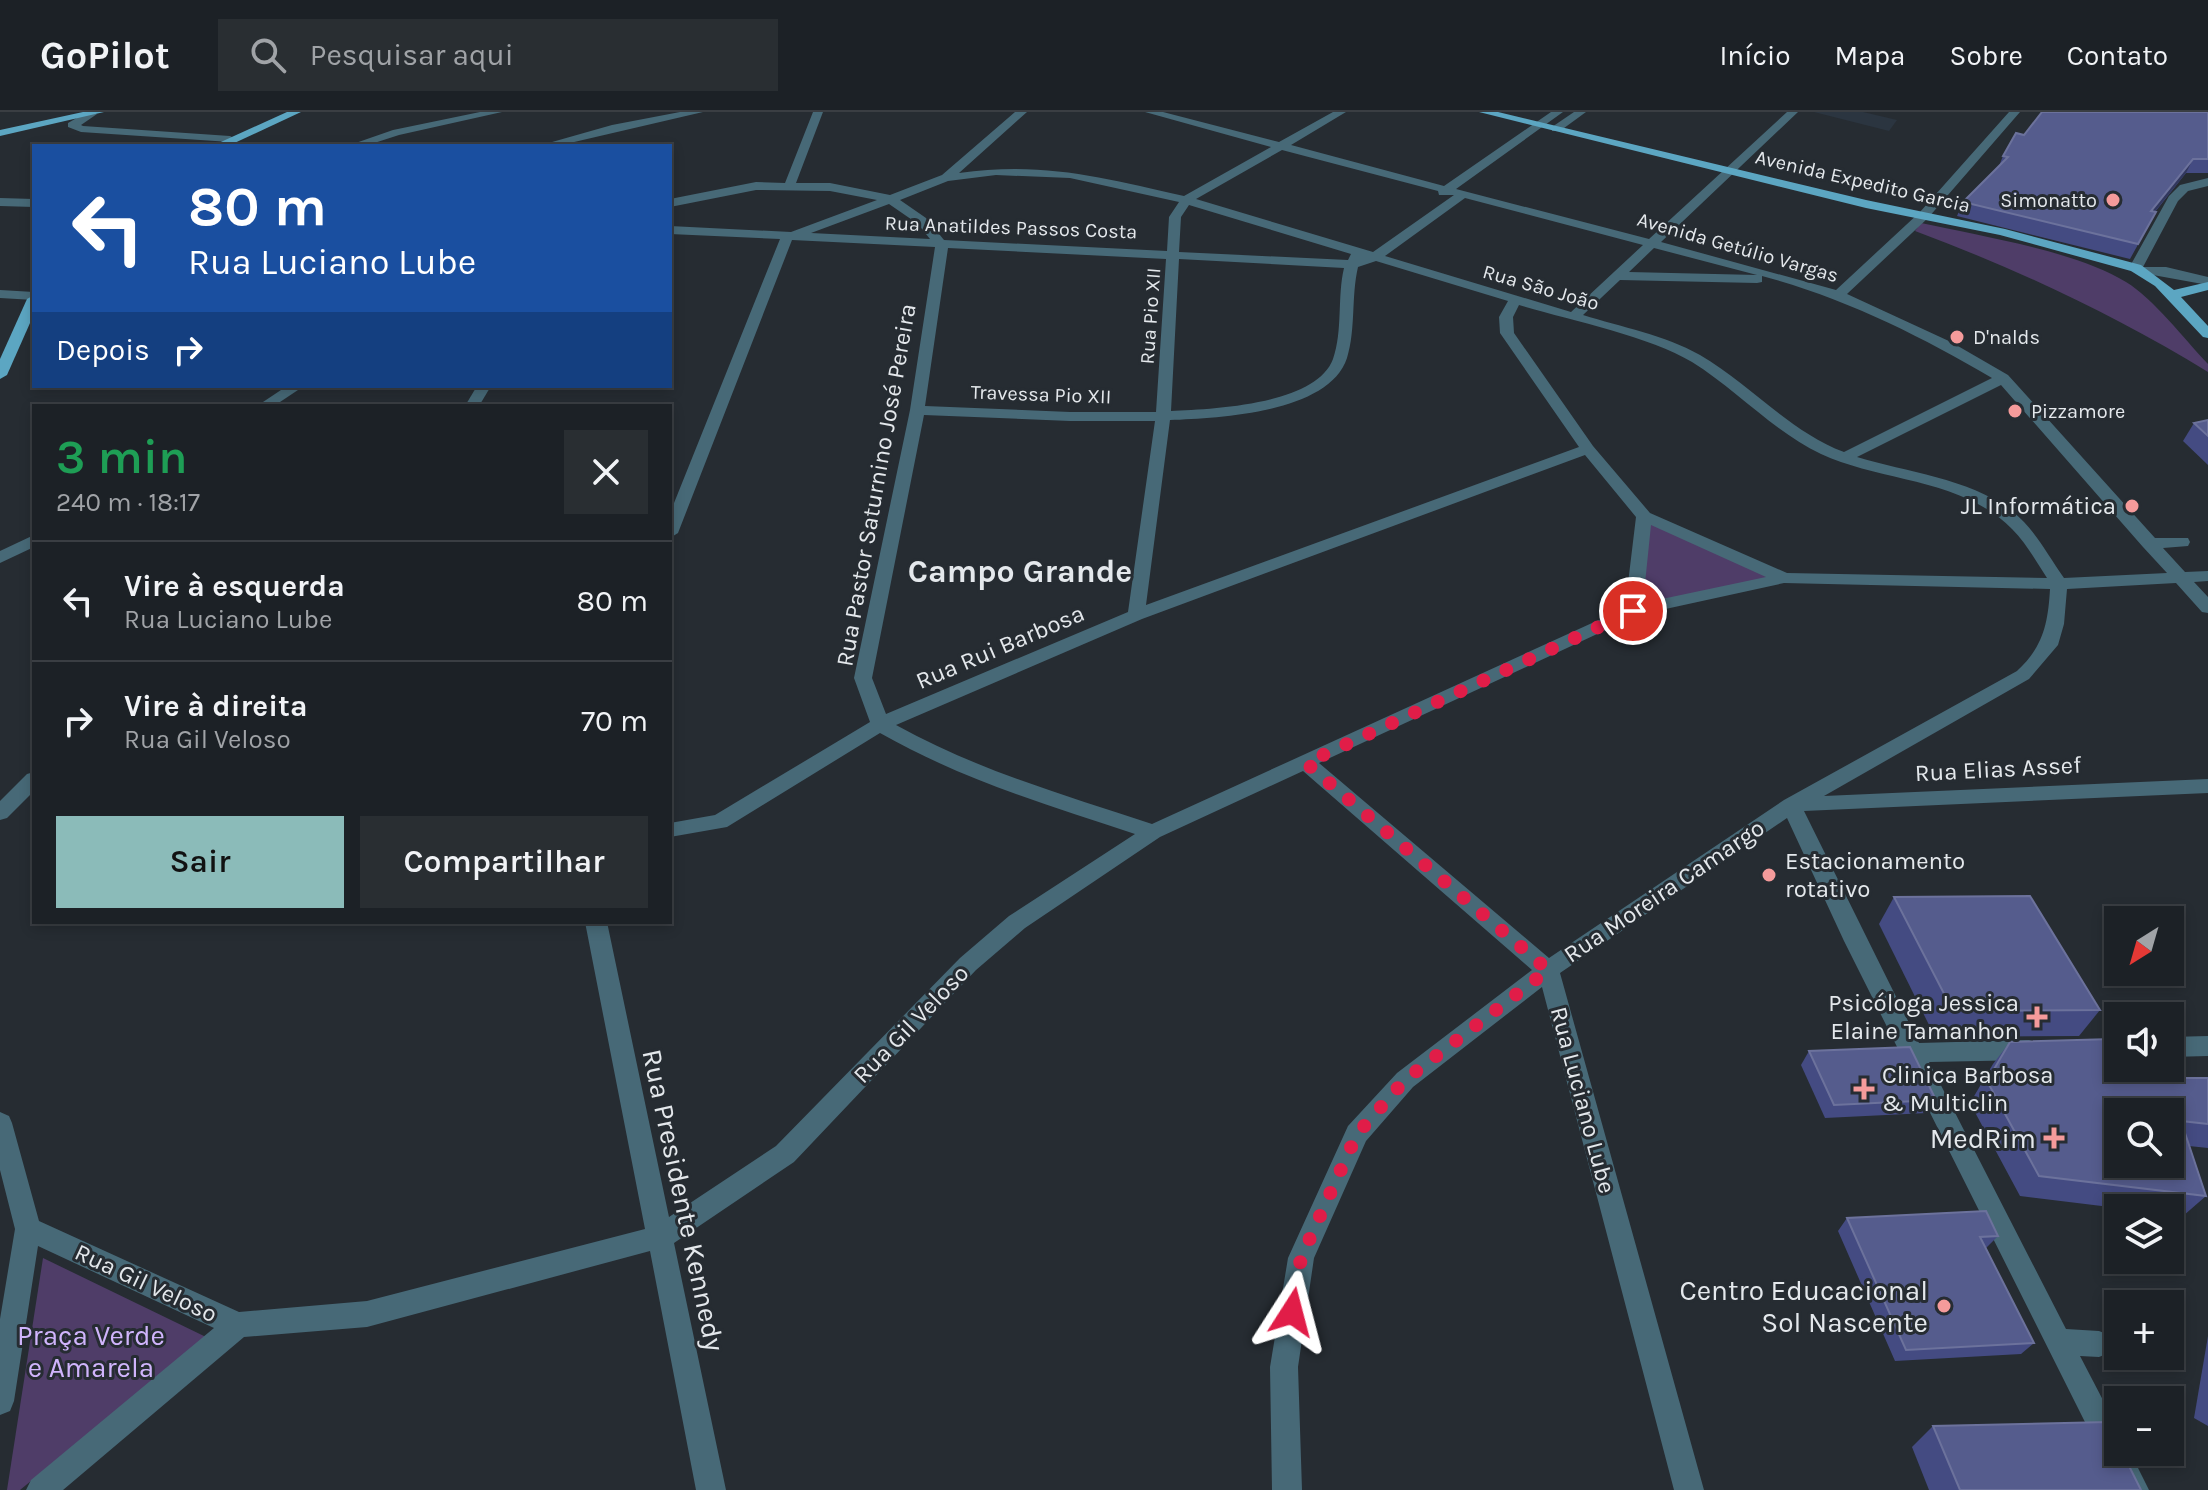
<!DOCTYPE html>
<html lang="pt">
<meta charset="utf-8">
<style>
:root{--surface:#1c2126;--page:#292e32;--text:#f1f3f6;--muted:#a0a3a7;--line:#3a3e43;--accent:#8bbbb9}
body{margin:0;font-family:Karla,sans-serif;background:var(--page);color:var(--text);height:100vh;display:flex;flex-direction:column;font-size:30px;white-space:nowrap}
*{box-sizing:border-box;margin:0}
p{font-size:26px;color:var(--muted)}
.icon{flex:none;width:44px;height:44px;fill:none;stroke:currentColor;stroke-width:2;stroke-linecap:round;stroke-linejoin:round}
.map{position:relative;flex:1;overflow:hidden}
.panel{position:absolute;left:32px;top:292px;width:640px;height:520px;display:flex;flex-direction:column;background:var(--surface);border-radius:0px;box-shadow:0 4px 12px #0003,0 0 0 2px var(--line)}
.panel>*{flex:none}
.guide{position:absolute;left:32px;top:32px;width:640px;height:244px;border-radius:0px;box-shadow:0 4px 12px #0003,0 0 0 2px var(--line);background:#1a4fa0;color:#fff;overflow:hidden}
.needle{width:52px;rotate:217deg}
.buttons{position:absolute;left:2104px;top:794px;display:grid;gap:16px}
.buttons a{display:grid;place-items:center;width:80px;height:80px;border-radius:0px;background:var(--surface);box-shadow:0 4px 12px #0003,0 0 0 2px var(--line);font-size:40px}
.pin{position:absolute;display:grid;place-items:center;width:68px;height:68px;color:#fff;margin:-34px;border:4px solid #fff;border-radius:50%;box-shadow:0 2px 8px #0007}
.me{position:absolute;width:88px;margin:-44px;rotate:9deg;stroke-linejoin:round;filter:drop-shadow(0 0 6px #0008)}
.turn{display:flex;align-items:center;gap:28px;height:168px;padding:0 24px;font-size:36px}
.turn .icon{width:104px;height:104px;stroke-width:2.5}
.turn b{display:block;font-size:56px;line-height:68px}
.then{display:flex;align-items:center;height:76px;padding:0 24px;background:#0003;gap:16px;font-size:30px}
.round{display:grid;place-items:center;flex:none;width:84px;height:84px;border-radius:0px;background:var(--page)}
.head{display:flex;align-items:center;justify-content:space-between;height:136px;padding:0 24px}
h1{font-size:48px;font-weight:600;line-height:60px;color:#1e9e55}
.primary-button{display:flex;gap:16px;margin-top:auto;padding:16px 24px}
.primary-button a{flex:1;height:92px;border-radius:0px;background:var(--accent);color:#111;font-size:32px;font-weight:600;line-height:92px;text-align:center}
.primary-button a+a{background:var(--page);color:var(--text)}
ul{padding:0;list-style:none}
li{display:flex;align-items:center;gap:24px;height:120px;padding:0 24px;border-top:2px solid var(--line)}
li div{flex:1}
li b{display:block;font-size:30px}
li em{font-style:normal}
header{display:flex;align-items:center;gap:48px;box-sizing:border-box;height:112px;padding:0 40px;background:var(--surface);border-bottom:2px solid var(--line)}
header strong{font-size:38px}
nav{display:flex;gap:44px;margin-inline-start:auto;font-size:28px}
.search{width:560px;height:72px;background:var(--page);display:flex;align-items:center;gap:20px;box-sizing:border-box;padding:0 28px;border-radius:0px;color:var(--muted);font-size:30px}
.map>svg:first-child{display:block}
.built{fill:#2b3540}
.green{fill:#4f3d68}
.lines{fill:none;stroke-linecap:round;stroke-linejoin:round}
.minor{fill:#476977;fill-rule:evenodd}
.major{fill:#5ca6c2;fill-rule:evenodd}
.wall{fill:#444b82}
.shaded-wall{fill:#31375d}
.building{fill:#555c8d;stroke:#6c729c;stroke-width:2;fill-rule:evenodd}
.route{stroke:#e11d48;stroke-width:14;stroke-dasharray:0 25.2}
.poi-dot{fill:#f59b9b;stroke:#262c32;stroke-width:3}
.labels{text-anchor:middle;stroke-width:6;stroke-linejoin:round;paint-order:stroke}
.far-street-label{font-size:20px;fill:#e4e8ec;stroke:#262c32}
.far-poi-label{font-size:20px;fill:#e4e8ec;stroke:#262c32;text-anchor:start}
.street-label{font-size:24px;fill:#e4e8ec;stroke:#262c32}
.poi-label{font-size:24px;fill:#e4e8ec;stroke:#262c32;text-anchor:end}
.near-poi-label{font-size:28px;fill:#e4e8ec;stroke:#262c32;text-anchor:end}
.near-street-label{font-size:28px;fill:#e4e8ec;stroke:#262c32}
.near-park-label{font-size:28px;fill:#d0b4fc;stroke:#262c32}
.district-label{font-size:32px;font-weight:bold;fill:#e4e8ec;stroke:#262c32}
</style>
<header>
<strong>GoPilot</strong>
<div class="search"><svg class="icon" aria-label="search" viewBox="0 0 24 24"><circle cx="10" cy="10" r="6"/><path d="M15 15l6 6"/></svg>Pesquisar aqui</div>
<nav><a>Início</a><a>Mapa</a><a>Sobre</a><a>Contato</a></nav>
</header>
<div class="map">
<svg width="2208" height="1378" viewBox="0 0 2208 1378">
<rect width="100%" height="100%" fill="#262c32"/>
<path class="built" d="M1814,0H1863L1897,8L1889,19Z"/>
<g class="green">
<path d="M1921,111C1980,124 2076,139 2126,170C2153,186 2185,228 2208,252V260C2115,203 2017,157 1915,119Z"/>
<path d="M1644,404L1784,466L1633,499Z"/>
<path d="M43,1146L206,1225L20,1378H7Z"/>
</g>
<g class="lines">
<g class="minor">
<path d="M87,0L97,2L81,13L83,14L230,24L236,27L230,30L81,20L68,15V11Z"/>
<path d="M480,0H502L399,23L365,34H347L393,18Z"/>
<path d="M680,0H703L557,34H538L612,13Z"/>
<path d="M813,0H823L796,71H830L890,83L942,63L1015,0H1027L959,61C1043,49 1104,66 1184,84L1271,35L1145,0H1163L1279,30L1333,0H1346L1291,33L1444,74L1551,0H1563L1456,77L1649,127L1787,0H1798L1661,130L1836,178L1920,100L2009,0H2020L1928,106L1847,182L1951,230L2008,263L2155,426H2188L2190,430L2188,434L2163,436L2185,460L2208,459V469L2194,470L2208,485V501L2202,500L2176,471L2067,477L2064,512L2058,533L2029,567L1824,684L2208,667V681L1804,699L1919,931L2029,928L2037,931L2041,938L2037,945L2029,948L1929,950L2066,1217L2099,1219L2109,1223L2113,1232L2109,1241L2099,1245L2080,1244L2118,1317V1340H2130L2149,1378H2119L1844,829L1787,706L1560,861L1704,1378H1674L1542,875L1413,975L1366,1029L1314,1146L1298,1255L1302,1378H1272L1270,1255L1288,1146L1348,1014L1397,961L1532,858L1303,659L1160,725L1025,816L976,858L794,1050L674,1131L726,1378H696L650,1139L367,1215L244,1225L63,1378H26L31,1368L214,1216L38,1134L14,1289L10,1299L0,1303V1207L15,1117L0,1058V1000L9,1004L12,1011L39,1109L239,1200L367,1189L645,1117L585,810H607L669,1105L776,1034L960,846L1009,804L1135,722C1046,693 961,667 880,621L727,715L670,725V711L715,703L870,610L854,566L910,298L935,135L792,128L678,421L670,426V401L780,127L670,122V114L791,120L877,88L830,79L756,78L670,95V87L756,70L785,71ZM1282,38L1438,79L1439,83H1454L1373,140L1196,87ZM996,63L1070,66L1179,90L1169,105L1167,139L944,128L926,106L900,88L948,69ZM1465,86L1643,133L1571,200L1385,144ZM889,92L918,112L930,127L811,121ZM1189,93L1351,142L1348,148L1179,140L1181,105ZM948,136L1166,147L1156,300H1070L925,294ZM1654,136L1757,163L1629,160ZM1179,147L1344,156C1337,185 1343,218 1333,247C1316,293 1212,297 1171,299ZM1376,149L1508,189L1499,205L1500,221L1579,335L1146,493L1170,308C1219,306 1329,301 1347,246C1356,217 1351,185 1358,155ZM1762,164C1844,186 1919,223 1992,266L1844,340C1789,319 1750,272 1700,243C1665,223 1621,215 1583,203L1620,168L1757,171L1762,170ZM1519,193C1569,208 1649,224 1692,250C1737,278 1773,319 1821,342C1881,370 1962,366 2012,417C2026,431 2036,449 2047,466L1787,461L1650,401L1593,334L1514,221L1513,205ZM2001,273L2143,435L2167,461L2064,466C2051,448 2040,427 2024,410C1982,367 1912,362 1857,345ZM924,303L1070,309H1155L1128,500L886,602L872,566ZM1585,343L1636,405L1625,496L1152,712C1064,683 977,658 896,613L1142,507ZM1651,413L1766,465L1643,491ZM1784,471L2050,477C2048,512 2043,535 2017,559L1784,688L1549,846L1319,651L1638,503Z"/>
<path d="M1574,0H1586L1560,19H1552V15Z"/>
<path d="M2208,66V74L2188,79L2178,89L2143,155H2166L2208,165V173L2131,159L2129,156L2169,84L2180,73Z"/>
<path d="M0,86L34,87V95L0,94Z"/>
<path d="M0,178L34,180V188L0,186Z"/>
<path d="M287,274H304L274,294H257Z"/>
<path d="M477,274H491L479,294H465Z"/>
<path d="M34,423V435L0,451V439Z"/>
<path d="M34,660V679L7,706L0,708V689L27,662Z"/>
<path d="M2208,924V944L2170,945V925Z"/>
</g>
<g class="major">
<path d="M83,0H104L0,24V18Z"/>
<path d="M287,0H301L228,34H212Z"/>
<path d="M1479,0H1498L1866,88L2005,117L2141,153L2174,178L2208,170V178L2181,185L2208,214V226L2203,225L2155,174L2131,159L2000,123L1866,96Z"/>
<path d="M34,183V202L7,263L0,267V247L27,187Z"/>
</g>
</g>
<g class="wall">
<path d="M2208,0V61H2186L2155,100H2156L2130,147L1957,104L1963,90L1999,54L2003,44L2024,23Z"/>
<path d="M2208,308V353L2183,329L2194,311Z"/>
<path d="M1894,785L2100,898L2079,924L1935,925L1879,812Z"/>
<path d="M2010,930L2118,956L2164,966H2208V1036L2189,1034L2206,1084L2183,1104L2170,1103V1096H2118L2020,1084L1970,991L1993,952Z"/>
<path d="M1809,939L1936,988L1927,1001L1825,1006L1801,953Z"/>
<path d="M1847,1106L1998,1124L1986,1136L2034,1231L2021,1242L1895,1249L1838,1119Z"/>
<path d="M2208,1224V1314L2194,1306Z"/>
<path d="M1933,1314L2141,1378H1929L1912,1335Z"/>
</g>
<path class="shaded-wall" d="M2193,47L2186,61L2144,113L2151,99Z"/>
<g class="building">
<path d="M2042,0H2208V47H2193L2151,99L2156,100L2138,132L1963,90L2008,45L2003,44L2016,21L2024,23Z"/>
<path d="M2208,308V324L2194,311Z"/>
<path d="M2030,784L2100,898L1953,899L1894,785Z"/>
<path d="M2113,927L2118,936V956H2160L2164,966H2208V1012L2181,1009L2206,1084L2039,1064L1987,969L2010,930ZM2118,1000H2170V1052H2118Z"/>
<path d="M1910,935L1936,988L1834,993L1809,939Z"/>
<path d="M1986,1099L1998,1124L1980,1125L2034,1231L1906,1238L1847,1106Z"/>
<path d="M2108,1310L2118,1331V1340H2122L2141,1378H1960L1933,1314Z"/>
</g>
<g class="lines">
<path class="route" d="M1292,1200L1301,1146L1357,1022L1405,968L1548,858L1306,651L1633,499"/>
</g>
<g class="poi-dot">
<circle cx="2113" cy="88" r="8"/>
<circle cx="1957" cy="225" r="8"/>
<circle cx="2015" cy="299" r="8"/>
<circle cx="2132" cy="394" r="8"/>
<circle cx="1769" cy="763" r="8"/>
<path d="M2033 893h8v8h8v8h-8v8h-8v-8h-8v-8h8z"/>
<path d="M1860 965h8v8h8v8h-8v8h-8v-8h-8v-8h8z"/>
<path d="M2050 1014h8v8h8v8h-8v8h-8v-8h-8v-8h8z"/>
<circle cx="1944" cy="1194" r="8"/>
</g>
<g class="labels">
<g class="far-street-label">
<text transform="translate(1863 69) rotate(13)" y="7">Avenida Expedito Garcia</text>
<text transform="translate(1011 115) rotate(2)" y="7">Rua Anatildes Passos Costa</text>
<text transform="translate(1738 135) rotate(16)" y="7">Avenida Getúlio Vargas</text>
<text transform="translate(1541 175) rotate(16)" y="7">Rua São João</text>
<text transform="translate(1150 204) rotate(-86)" y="7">Rua Pio XII</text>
<text transform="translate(1041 282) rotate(2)" y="7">Travessa Pio XII</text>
</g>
<g class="far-poi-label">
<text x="2097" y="95" text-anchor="end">Simonatto</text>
<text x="1973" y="232">D'nalds</text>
<text x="2031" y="306">Pizzamore</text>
</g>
<g class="street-label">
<text transform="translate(876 373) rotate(-80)" y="8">Rua Pastor Saturnino José Pereira</text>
<text transform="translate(1000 535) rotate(-23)" y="8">Rua Rui Barbosa</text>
<text transform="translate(1998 657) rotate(-3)" y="8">Rua Elias Assef</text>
<text transform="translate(1664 779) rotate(-34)" y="8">Rua Moreira Camargo</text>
<text transform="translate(911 912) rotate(-46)" y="8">Rua Gil Veloso</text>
<text transform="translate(1583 988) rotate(75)" y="8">Rua Luciano Lube</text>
<text transform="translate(146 1171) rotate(25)" y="8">Rua Gil Veloso</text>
</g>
<g class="poi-label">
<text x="2116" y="402">JL Informática</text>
<text x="1785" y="757" text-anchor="start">Estacionamento<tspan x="1785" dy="28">rotativo</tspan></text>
<text x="2019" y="899">Psicóloga Jessica<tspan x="2019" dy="28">Elaine Tamanhon</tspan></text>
<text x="1882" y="971" text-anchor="start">Clinica Barbosa<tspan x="1882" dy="28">&amp; Multiclin</tspan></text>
</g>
<g class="near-poi-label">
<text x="2036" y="1036">MedRim</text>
<text x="1928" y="1188">Centro Educacional<tspan x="1928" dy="32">Sol Nascente</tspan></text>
</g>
<g class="near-street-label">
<text transform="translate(684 1088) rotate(78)" y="10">Rua Presidente Kennedy</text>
</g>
<g class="near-park-label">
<text x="91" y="1233">Praça Verde<tspan x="91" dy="32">e Amarela</tspan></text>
</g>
<g class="district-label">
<text x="1020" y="470">Campo Grande</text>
</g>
</g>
</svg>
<div class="buttons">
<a><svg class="needle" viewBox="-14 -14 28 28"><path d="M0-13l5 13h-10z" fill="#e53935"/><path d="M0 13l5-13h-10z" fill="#a0a3a7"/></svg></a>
<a><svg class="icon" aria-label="sound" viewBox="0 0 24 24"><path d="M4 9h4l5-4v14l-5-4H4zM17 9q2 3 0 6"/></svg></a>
<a><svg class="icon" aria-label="search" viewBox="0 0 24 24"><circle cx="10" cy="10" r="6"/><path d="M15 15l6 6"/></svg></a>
<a><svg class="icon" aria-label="layers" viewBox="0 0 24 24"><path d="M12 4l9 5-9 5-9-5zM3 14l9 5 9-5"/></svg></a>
<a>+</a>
<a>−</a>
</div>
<div class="pin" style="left:1633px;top:499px;background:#d93025"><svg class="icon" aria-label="arrive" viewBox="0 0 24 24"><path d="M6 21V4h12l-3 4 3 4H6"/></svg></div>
<svg class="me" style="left:1292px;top:1200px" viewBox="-20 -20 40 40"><path d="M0-17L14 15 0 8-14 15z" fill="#e11d48" stroke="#fff" stroke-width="4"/></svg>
<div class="guide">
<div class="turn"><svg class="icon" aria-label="left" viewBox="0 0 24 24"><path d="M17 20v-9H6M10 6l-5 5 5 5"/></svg><div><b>80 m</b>Rua Luciano Lube</div></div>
<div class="then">Depois<svg class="icon" aria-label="right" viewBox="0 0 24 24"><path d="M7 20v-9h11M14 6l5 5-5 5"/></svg></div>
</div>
<section class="panel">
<div class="head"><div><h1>3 min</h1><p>240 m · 18:17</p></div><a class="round"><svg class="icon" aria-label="close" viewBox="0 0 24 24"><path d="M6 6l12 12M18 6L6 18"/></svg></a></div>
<ul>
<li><svg class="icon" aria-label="left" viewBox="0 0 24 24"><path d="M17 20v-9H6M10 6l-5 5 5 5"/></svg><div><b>Vire à esquerda</b><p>Rua Luciano Lube</p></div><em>80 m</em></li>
<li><svg class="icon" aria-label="right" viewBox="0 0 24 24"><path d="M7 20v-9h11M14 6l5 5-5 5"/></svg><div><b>Vire à direita</b><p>Rua Gil Veloso</p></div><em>70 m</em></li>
</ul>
<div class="primary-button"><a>Sair</a><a>Compartilhar</a></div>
</section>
</div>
